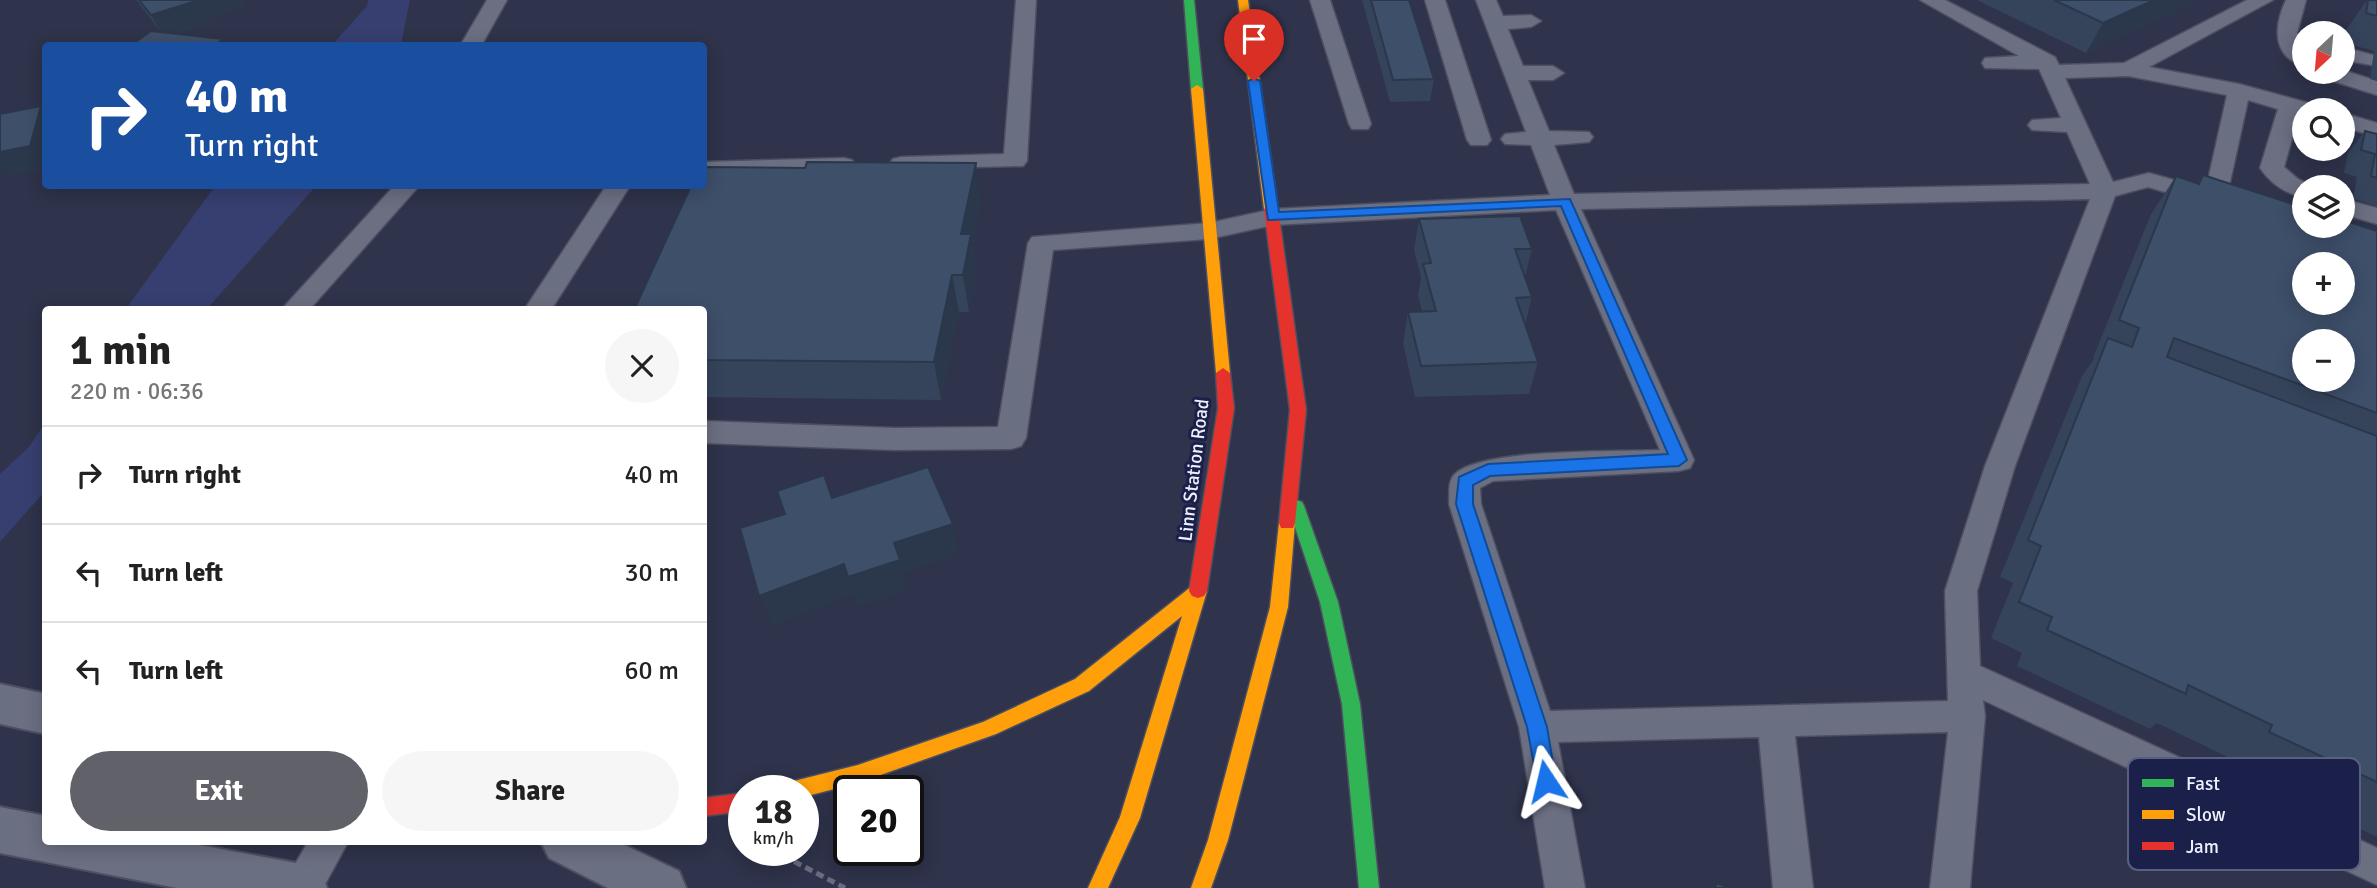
<!DOCTYPE html>
<meta charset="utf-8">
<style>
:root{--surface:#fff;--page:#f6f6f6;--text:#222;--muted:#767676;--line:#e0e0e0;--accent:#606169}
body{margin:0;font-family:Signika,sans-serif;background:var(--page);color:var(--text);height:100vh;display:flex;flex-direction:column;font-size:26px;white-space:nowrap}
*{box-sizing:border-box;margin:0}
p{font-size:23px;color:var(--muted)}
.icon{flex:none;width:38px;height:38px;fill:none;stroke:currentColor;stroke-width:2;stroke-linecap:round;stroke-linejoin:round}
.map{position:relative;flex:1;overflow:hidden}
.sheet{position:absolute;left:42px;top:306px;width:665px;height:539px;display:flex;flex-direction:column;background:var(--surface);border-radius:7px;box-shadow:0 4px 18px #0003}
.sheet>*{flex:none}
.hud{position:absolute;left:42px;top:42px;width:665px;height:147px;border-radius:7px;box-shadow:0 4px 18px #0003;background:#1a4fa0;color:#fff;overflow:hidden}
.needle{width:46px;rotate:206deg}
.controls{position:absolute;left:2292px;top:21px;display:grid;gap:14px}
.controls a{display:grid;place-items:center;width:63px;height:63px;border-radius:50%;background:var(--surface);box-shadow:0 4px 18px #0003;font-size:35px}
.speed{position:absolute;left:728px;top:775px;display:flex;gap:14px;font-size:35px;font-weight:700;text-align:center}
.speed>*{display:grid;place-content:center;width:91px;height:91px;border-radius:50%;background:var(--surface);box-shadow:0 4px 18px #0003;line-height:1}
.speed small{font-size:18px;font-weight:400}
.speed .limit{border:4px solid #111;border-radius:10px;background:#fff;color:#111}
.pin{position:absolute;display:grid;place-items:center;width:60px;height:60px;color:#fff;margin:-72px -30px;border-radius:50% 50% 50% 0;rotate:-45deg;box-shadow:0 0 7px #0007}
.pin .icon{rotate:45deg}
.me{position:absolute;width:77px;margin:-38px;rotate:350deg;stroke-linejoin:round;filter:drop-shadow(0 0 5px #0008)}
.turn{display:flex;align-items:center;gap:24px;height:147px;padding:0 28px;font-size:32px}
.turn .icon{width:91px;height:91px;stroke-width:2.5}
.turn b{display:block;font-size:49px;line-height:60px}
.round{display:grid;place-items:center;flex:none;width:74px;height:74px;border-radius:37px;background:var(--page)}
.overview{display:flex;align-items:center;justify-content:space-between;height:119px;padding:0 28px}
h1{font-size:42px;font-weight:800;line-height:52px}
.cta{display:flex;gap:14px;margin-top:auto;padding:14px 28px}
.cta a{flex:1;height:80px;border-radius:42px;background:var(--accent);color:#fff;font-size:28px;font-weight:800;line-height:80px;text-align:center}
.cta a+a{background:var(--page);color:var(--text)}
ul{padding:0;list-style:none}
li{display:flex;align-items:center;gap:21px;height:98px;padding:0 28px;border-top:2px solid var(--line)}
li div{flex:1}
li b{display:block;font-size:26px}
li em{font-style:normal}
.map>svg:first-child{display:block}
.green{fill:#373f70}
.lines{fill:none;stroke-linecap:round;stroke-linejoin:round}
.lane-casing{stroke:#4d4f61;stroke-width:3}
.street-casing{stroke:#4d4f61;stroke-width:4}
.fast-casing{stroke:#4d4f61;stroke-width:3}
.slow-casing{stroke:#4d4f61;stroke-width:3}
.jam-casing{stroke:#4d4f61;stroke-width:3}
.path{stroke:#696c7d;stroke-width:5;stroke-dasharray:8 4.5;stroke-linecap:butt}
.lane{fill:#6b6f82;fill-rule:evenodd}
.street{fill:#6b6f82;fill-rule:evenodd}
.fast{fill:#30b455;fill-rule:evenodd}
.slow{fill:#ff9f0a;fill-rule:evenodd}
.jam{fill:#e5322d;fill-rule:evenodd}
.wall{fill:#35445b}
.shaded-wall{fill:#2b374a}
.building{fill:#3e4f6a;stroke:#2b374a;stroke-width:2;fill-rule:evenodd}
.route{fill:#1a73e8;stroke:#114b97;stroke-width:2}
.labels{text-anchor:middle;stroke-width:6;stroke-linejoin:round;paint-order:stroke}
.street-label{font-size:19px;fill:#eef1fd;stroke:#1b204a}
.key{fill:#1b204a;stroke:#5a5f80;stroke-width:2}
.key-label{font-size:19px;fill:#eef1fd}
</style>
<div class="map">
<svg width="2377" height="888" viewBox="0 0 2377 888">
<rect width="100%" height="100%" fill="#2f334b"/>
<g class="green">
<path d="M368,0H410L401,45H332L367,6Z"/>
<path d="M215,186H316L206,310H125Z"/>
<path d="M45,423V491L0,542V474L29,447Z"/>
</g>
<g class="lines">
<defs>
<g id="lane">
<path d="M487,0H507L481,46H460Z"/>
<path d="M1016,0H1036L1027,161L1023,166L893,169L889,164L893,159L901,157L1004,154Z"/>
<path d="M1310,0H1330L1371,124L1368,129H1352L1349,124Z"/>
<path d="M1425,0H1445L1491,140L1487,145H1471L1467,140Z"/>
<path d="M1476,0H1496L1503,16L1531,15L1541,21L1531,27L1508,29L1523,66H1553L1564,73L1553,80H1528L1549,131L1589,132L1593,137L1589,142L1554,145L1574,194L2090,184L2067,132L2032,130L2028,125L2032,120L2061,118L2039,69L1985,68L1982,63L1985,58L2019,56L1920,0H1945L2055,57L2059,65L2124,63L2247,0H2273L2149,67L2239,84L2316,105L2319,110H2305V116L2299,114L2284,167L2298,179L2315,187H2305V198C2286,194 2271,184 2260,168L2278,109L2248,100L2225,205L2216,207L2148,187L2115,196L2015,466L1977,591L1980,666L2377,848V885L1983,700L1985,716L1970,888H1930L1948,732L1795,736L1813,888H1773L1759,737L1558,742L1585,888H1545L1519,727L1449,504C1450,494 1447,480 1456,473C1486,448 1616,452 1660,450L1556,210L1273,225L1209,239L1053,250L1026,438L1021,446L1011,449L895,450L704,443V421L895,428L998,427L1028,243L1032,237L1209,223L1273,209L1550,195L1531,145L1505,144L1501,139L1505,134L1526,132ZM2128,76L2227,95L2206,189L2149,173L2113,182L2065,78ZM2090,199L1985,466L1945,591L1948,701L1550,711L1481,504L1480,488L1493,481L1679,471L1690,468L1694,460L1581,209Z"/>
<path d="M2286,0H2306L2297,33L2305,50V66C2271,58 2274,25 2286,0Z"/>
<path d="M2343,47L2377,56V66L2343,60Z"/>
<path d="M2343,70L2377,81V95L2320,77L2317,72Z"/>
<path d="M2343,113L2377,123V137L2343,127Z"/>
<path d="M844,158L852,160L856,165L852,170L704,176V162Z"/>
<path d="M394,186H419L309,310H281Z"/>
<path d="M606,186H630L551,310H524Z"/>
<path d="M2343,199L2377,208V224L2343,214Z"/>
<path d="M308,842H348L323,888H281Z"/>
</g>
<g id="street">
<path d="M0,684L46,694V734L0,724Z"/>
<path d="M0,807L46,816V842H183L302,864L320,871L327,888H177L0,853Z"/>
<path d="M541,842H618L679,871L686,888H608L549,858Z"/>
</g>
<g id="fast">
<path d="M1184,0H1194L1203,89L1197,93L1191,89Z"/>
<path d="M1296,500L1302,502L1304,506L1338,602L1360,704L1379,888H1359L1342,704L1320,602L1288,506L1290,502Z"/>
</g>
<g id="slow">
<path d="M1238,0H1248L1278,209L1271,213L1264,209Z"/>
<path d="M1197,85L1203,89L1230,373L1223,378L1216,373L1191,89Z"/>
<path d="M1287,517L1293,518L1295,523L1288,607L1228,840L1211,888H1191L1208,840L1270,607L1279,523L1281,518Z"/>
<path d="M1198,584L1204,586L1207,591L1140,818L1108,888H1088L1120,817L1182,616L1089,691L996,734L858,783L803,797V791H780L783,785L790,782L858,765L983,722L1075,679L1192,586Z"/>
</g>
<g id="jam">
<path d="M1271,205L1278,209L1306,410L1295,523L1293,528H1281L1279,523L1290,410L1264,209Z"/>
<path d="M1223,368L1230,373L1234,408L1207,591L1204,596L1198,598L1192,596L1189,591L1218,408L1216,373Z"/>
<path d="M744,793V811L704,816V798Z"/>
</g>
</defs>
<use href="#lane" class="lane-casing"/>
<use href="#street" class="street-casing"/>
<use href="#fast" class="fast-casing"/>
<use href="#slow" class="slow-casing"/>
<use href="#jam" class="jam-casing"/>
<path class="path" d="M772,850L845,888"/>
<use href="#lane" class="lane"/>
<use href="#street" class="street"/>
<use href="#fast" class="fast"/>
<use href="#slow" class="slow"/>
<use href="#jam" class="jam"/>
</g>
<g class="wall">
<path d="M136,0H242L246,6L210,18L212,22L175,34L239,46H130L161,32Z"/>
<path d="M1362,0H1409L1434,79L1430,101L1390,102Z"/>
<path d="M1977,0H2200L2086,53Z"/>
<path d="M2367,0H2377V81L2370,79L2374,51L2345,43L2348,27Z"/>
<path d="M2365,131L2377,134V206L2353,199L2357,177L2344,173L2348,153Z"/>
<path d="M2203,175L2377,231V837L2230,766L2232,759L2157,723L2150,729L2017,666L2022,653L1991,638L2013,583L2000,577L2082,376L2094,359L2093,358L2151,214L2176,176L2197,183Z"/>
<path d="M981,201L973,243L977,272L969,312H959L941,400L704,397V310Z"/>
<path d="M1419,219L1532,249L1525,277L1532,297L1525,325L1538,362L1529,394L1415,397L1403,343L1408,312L1422,311L1418,295L1421,278L1414,250Z"/>
</g>
<g class="shaded-wall">
<path d="M89,0H102L91,3Z"/>
<path d="M198,0H242L246,6L210,18L212,22L164,37L151,15Z"/>
<path d="M2154,0H2200L2086,53L2103,23Z"/>
<path d="M41,106L46,113V169L8,177L3,170L0,171V152Z"/>
<path d="M976,163L981,201L973,243L977,272L969,312L963,275L961,234Z"/>
<path d="M952,275L959,312L941,400L934,362Z"/>
<path d="M953,524L959,555L903,574L908,591L858,608L848,577L894,543Z"/>
<path d="M844,564L854,595L772,627L759,596Z"/>
</g>
<g class="building">
<path d="M139,0H199L151,15Z"/>
<path d="M1371,0H1409L1434,79L1393,80Z"/>
<path d="M2054,0H2154L2103,23Z"/>
<path d="M2368,0H2377V16L2366,13Z"/>
<path d="M151,31L223,39L218,43L238,45L237,46H130Z"/>
<path d="M41,106L30,146L0,152V114Z"/>
<path d="M2365,131L2377,134V178L2371,176L2375,154L2361,150Z"/>
<path d="M807,162L976,163L961,234H971L963,275H952L934,362L704,360V310H634L691,186H704V167L805,168Z"/>
<path d="M2203,175L2305,208V226H2343V220L2377,231V413L2174,338L2167,357L2377,436V782L2269,732L2272,725L2188,685L2186,694L2047,630L2052,617L2019,602L2041,546L2028,540L2108,338L2132,347L2139,328L2119,320L2176,176L2199,184ZM2305,264H2343V303H2305ZM2305,341H2343V380H2305Z"/>
<path d="M1520,216L1532,249H1515L1532,297L1516,298L1538,362L1421,366L1408,312L1436,311L1423,264L1431,263L1419,219Z"/>
<path d="M928,467L953,524L894,543L900,560L848,577L844,564L759,596L740,528L785,514L777,491L824,475L832,498Z"/>
<path d="M1717,883L1728,888H1715Z"/>
</g>
<path class="route" d="M1254,78L1260,81L1279,212L1570,199L1687,460L1679,466L1490,476L1473,485V504L1547,727L1556,781L1553,787L1546,790L1539,787L1537,781L1527,727L1456,504L1459,477L1488,464L1668,454L1561,206L1268,220L1248,81Z"/>
<g class="labels">
<g class="street-label">
<text transform="translate(1193 470) rotate(-83)" y="7">Linn Station Road</text>
</g>
</g>
<rect x="2128" y="758" width="232" height="112" rx="10" class="key"/>
<rect x="2142" y="779" width="32" height="8" fill="#30b455"/>
<rect x="2142" y="810" width="32" height="9" fill="#ff9f0a"/>
<rect x="2142" y="842" width="32" height="8" fill="#e5322d"/>
<g class="key-label">
<text x="2186" y="790">Fast</text>
<text x="2186" y="821">Slow</text>
<text x="2186" y="853">Jam</text>
</g>
</svg>
<div class="controls">
<a><svg class="needle" viewBox="-14 -14 28 28"><path d="M0-13l5 13h-10z" fill="#e53935"/><path d="M0 13l5-13h-10z" fill="#767676"/></svg></a>
<a><svg class="icon" aria-label="search" viewBox="0 0 24 24"><circle cx="10" cy="10" r="6"/><path d="M15 15l6 6"/></svg></a>
<a><svg class="icon" aria-label="layers" viewBox="0 0 24 24"><path d="M12 4l9 5-9 5-9-5zM3 14l9 5 9-5"/></svg></a>
<a>+</a>
<a>−</a>
</div>
<div class="speed"><div>18<small>km/h</small></div><div class="limit">20</div></div>
<div class="pin" style="left:1254px;top:81px;background:#d93025"><svg class="icon" aria-label="arrive" viewBox="0 0 24 24"><path d="M6 21V4h12l-3 4 3 4H6"/></svg></div>
<svg class="me" style="left:1546px;top:781px" viewBox="-20 -20 40 40"><path d="M0-17L14 15 0 8-14 15z" fill="#1a73e8" stroke="#fff" stroke-width="4"/></svg>
<div class="hud">
<div class="turn"><svg class="icon" aria-label="right" viewBox="0 0 24 24"><path d="M7 20v-9h11M14 6l5 5-5 5"/></svg><div><b>40 m</b>Turn right</div></div>
</div>
<section class="sheet">
<div class="overview"><div><h1>1 min</h1><p>220 m · 06:36</p></div><a class="round"><svg class="icon" aria-label="close" viewBox="0 0 24 24"><path d="M6 6l12 12M18 6L6 18"/></svg></a></div>
<ul>
<li><svg class="icon" aria-label="right" viewBox="0 0 24 24"><path d="M7 20v-9h11M14 6l5 5-5 5"/></svg><div><b>Turn right</b></div><em>40 m</em></li>
<li><svg class="icon" aria-label="left" viewBox="0 0 24 24"><path d="M17 20v-9H6M10 6l-5 5 5 5"/></svg><div><b>Turn left</b></div><em>30 m</em></li>
<li><svg class="icon" aria-label="left" viewBox="0 0 24 24"><path d="M17 20v-9H6M10 6l-5 5 5 5"/></svg><div><b>Turn left</b></div><em>60 m</em></li>
</ul>
<div class="cta"><a>Exit</a><a>Share</a></div>
</section>
</div>
